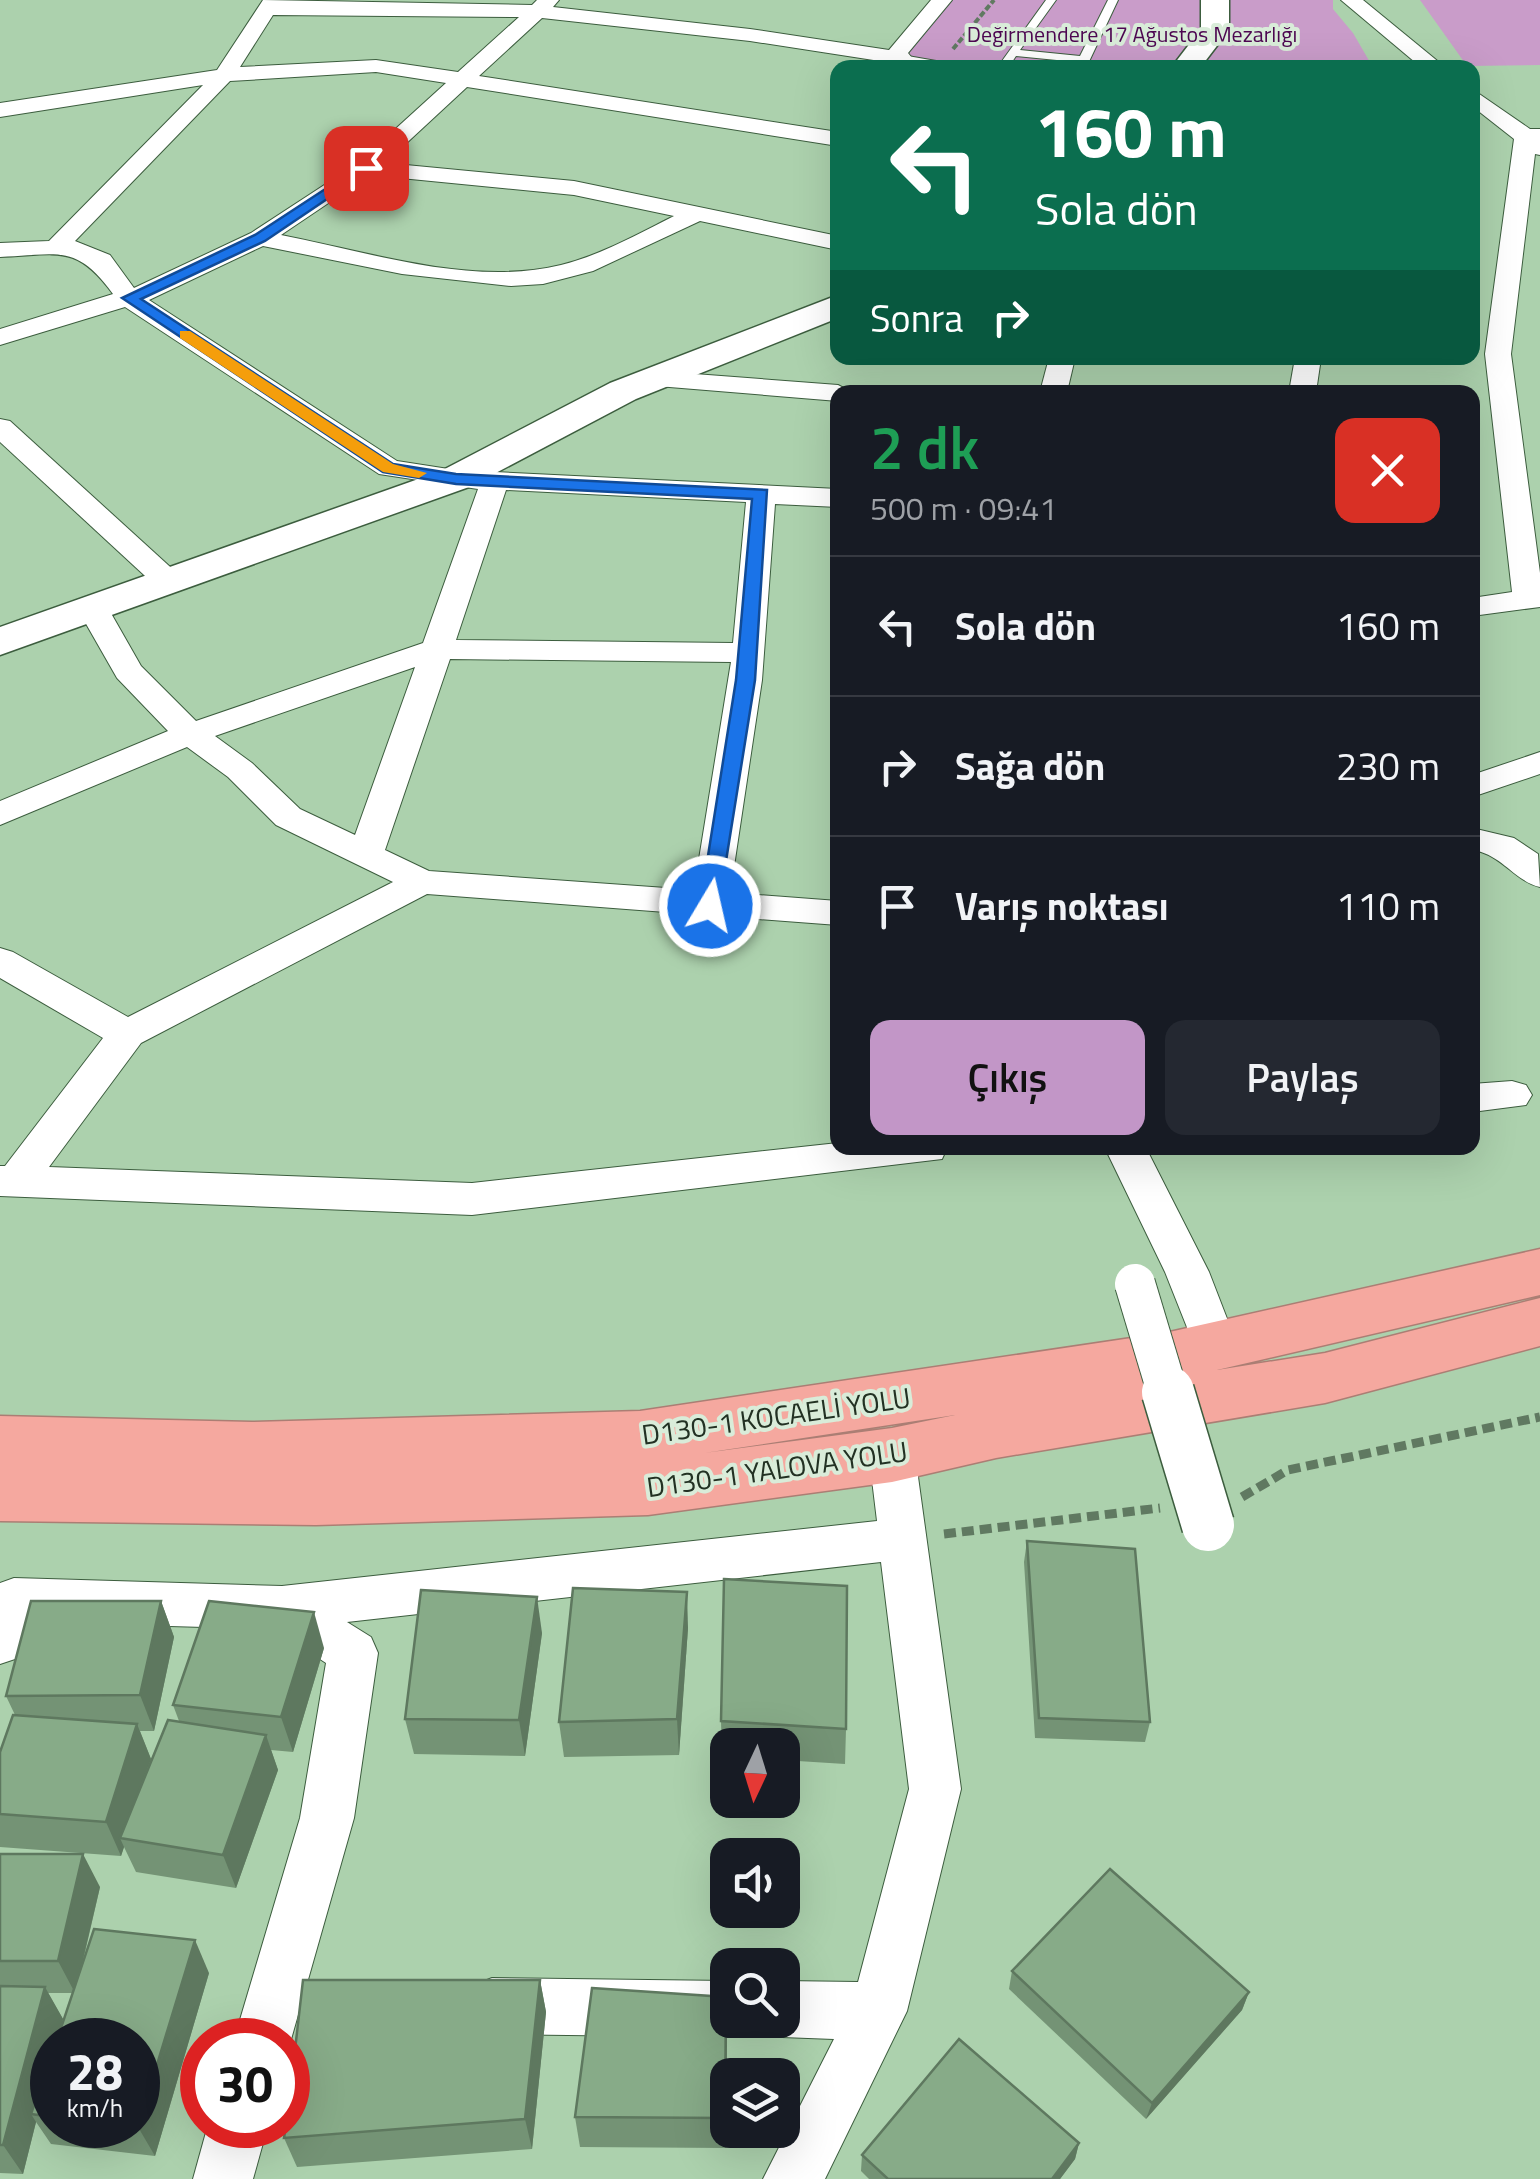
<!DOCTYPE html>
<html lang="tr">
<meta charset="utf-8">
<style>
:root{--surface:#171b24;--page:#242831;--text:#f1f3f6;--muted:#9ea1a6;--line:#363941;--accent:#c296c7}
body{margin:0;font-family:"Titillium Web",sans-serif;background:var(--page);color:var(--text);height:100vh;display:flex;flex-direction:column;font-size:38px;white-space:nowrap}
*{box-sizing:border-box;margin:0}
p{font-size:32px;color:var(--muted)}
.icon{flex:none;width:55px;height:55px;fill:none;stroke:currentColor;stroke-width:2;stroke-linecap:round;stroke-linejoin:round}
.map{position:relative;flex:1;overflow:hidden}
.details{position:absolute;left:830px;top:385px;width:650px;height:770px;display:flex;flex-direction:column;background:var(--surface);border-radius:20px;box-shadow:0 10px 40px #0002}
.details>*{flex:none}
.hud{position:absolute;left:830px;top:60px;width:650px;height:305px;border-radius:20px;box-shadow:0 10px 40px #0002;background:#0b6e4f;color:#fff;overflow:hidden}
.needle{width:65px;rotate:184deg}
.buttons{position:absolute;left:710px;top:1728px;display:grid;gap:20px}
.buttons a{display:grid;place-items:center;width:90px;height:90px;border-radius:20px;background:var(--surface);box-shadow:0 10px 40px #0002;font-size:50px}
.speed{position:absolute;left:30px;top:2018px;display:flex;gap:20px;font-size:50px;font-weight:700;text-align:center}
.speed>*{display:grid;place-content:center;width:130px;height:130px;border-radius:50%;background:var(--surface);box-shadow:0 10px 40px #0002;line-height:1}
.speed small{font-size:25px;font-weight:400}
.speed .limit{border:15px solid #d22;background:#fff;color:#111}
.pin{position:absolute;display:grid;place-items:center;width:85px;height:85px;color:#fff;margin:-42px;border-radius:20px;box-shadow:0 5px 15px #0006}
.me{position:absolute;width:110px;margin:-55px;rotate:9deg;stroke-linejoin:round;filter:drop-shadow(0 0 8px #0008)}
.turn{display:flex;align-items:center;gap:35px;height:210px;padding:0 40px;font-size:45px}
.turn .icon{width:130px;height:130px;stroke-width:2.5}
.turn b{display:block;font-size:70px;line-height:85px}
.then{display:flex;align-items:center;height:95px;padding:0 40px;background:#0003;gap:20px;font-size:38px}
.round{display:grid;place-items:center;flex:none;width:105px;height:105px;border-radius:20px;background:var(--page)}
.head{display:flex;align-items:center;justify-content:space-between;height:170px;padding:0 40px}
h1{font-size:60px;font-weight:600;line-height:75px;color:#1e9e55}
.primary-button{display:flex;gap:20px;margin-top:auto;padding:20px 40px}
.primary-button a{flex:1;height:115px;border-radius:20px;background:var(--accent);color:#111;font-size:40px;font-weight:600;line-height:115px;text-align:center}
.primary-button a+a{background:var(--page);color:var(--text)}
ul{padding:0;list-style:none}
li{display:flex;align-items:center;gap:30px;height:140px;padding:0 40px;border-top:2px solid var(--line)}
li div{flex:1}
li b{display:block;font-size:38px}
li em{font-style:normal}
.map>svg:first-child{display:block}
.green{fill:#c99cc9}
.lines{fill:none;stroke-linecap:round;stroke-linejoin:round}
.lane-casing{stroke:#3c5d3e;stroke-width:2}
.street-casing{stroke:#3c5d3e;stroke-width:2}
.secondary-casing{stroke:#3c5d3e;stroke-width:3}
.highway-casing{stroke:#ab7e74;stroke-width:3}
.path-far1{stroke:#607961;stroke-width:4;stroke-dasharray:6 2.5;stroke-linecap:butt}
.path{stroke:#607961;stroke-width:9;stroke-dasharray:12 6;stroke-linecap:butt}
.lane{fill:#fff;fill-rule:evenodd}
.street{fill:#fff;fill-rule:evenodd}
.secondary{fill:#fff;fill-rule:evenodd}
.highway{fill:#f5a89f;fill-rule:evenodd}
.street-bridge-far1-casing{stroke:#3c5d3e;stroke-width:42;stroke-linecap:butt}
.street-bridge-casing{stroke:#3c5d3e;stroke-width:55;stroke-linecap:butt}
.street-bridge-far1{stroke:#fff;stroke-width:40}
.street-bridge{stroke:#fff;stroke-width:52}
.wall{fill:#749375;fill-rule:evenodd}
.shaded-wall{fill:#5e785f}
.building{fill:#87ab88;stroke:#5e785f;stroke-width:2.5}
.route{fill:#1a73e8;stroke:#114b97;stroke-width:2.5}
.slow{fill:#f59e0b}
.labels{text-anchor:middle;stroke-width:8;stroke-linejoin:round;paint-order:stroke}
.far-park-label{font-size:22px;fill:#4d0751;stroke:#d9ecd9}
.street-label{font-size:28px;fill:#223123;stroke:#d9ecd9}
</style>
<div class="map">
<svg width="1540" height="2179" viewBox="0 0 1540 2179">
<rect width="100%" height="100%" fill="#acd1ad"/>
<g class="green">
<path d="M946,0H1333V9L1353,33L1371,64L942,68L893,60Z"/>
<path d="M1420,0H1540V65L1467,66Z"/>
</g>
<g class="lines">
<defs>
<g id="lane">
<path d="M1046,0H1056L1020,50L1080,56L1108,0H1118L1086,68H1075L1077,62L1016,56L1008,68H997Z"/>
<path d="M902,55L959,65L964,68H938L898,60L897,58Z"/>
</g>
<g id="street">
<path d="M263,0L532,5L537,0H559L553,7L750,29L889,50L931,0H952L908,53L912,58C904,69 888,68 875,68L880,61L750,41L542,18L479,76L838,132V146L467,87L385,163L574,181L838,236V250L700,221L593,271L543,284L511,286L402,274L263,246L149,300L397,461L455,470L838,489V507L775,504L762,680L730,893L838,901V925L427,894L141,1043L49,1167L472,1183L838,1143V1148H947L942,1159L472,1215L0,1196V1166H5L103,1038L0,978V948L13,952L128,1017L393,882L276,825L228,777L187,747L0,825V801L168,731L117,678L77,608L82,601H104L141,666L196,721L423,643L478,489L379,474L125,307L0,345V329L113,294C76,243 58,255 0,257V243L49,241L203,85L0,117V103L217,70ZM273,15L519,17L458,72L376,60L240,67ZM376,72L446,83L358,163L251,233L134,288L110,255L75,241L230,81ZM370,175L574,195L674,216C638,234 601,255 561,265C472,287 369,252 281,235ZM506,490L746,502L733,643L456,640ZM450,659L731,662L694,890L429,871L385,850ZM415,667L355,835L300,809L252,763L215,736Z"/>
<path d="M1341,0H1363L1446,68H1422Z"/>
<path d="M1472,89L1530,129H1540V155L1535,154L1511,354L1540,573V607L1472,616V598L1512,592L1485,354L1514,139L1472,106Z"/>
<path d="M1049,358H1075L1067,392H1040Z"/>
<path d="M1295,358H1321L1316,392H1289Z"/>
<path d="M655,371L838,385L851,392H838V401L645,385L642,379Z"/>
<path d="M0,419L10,421L179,575L183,581L179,587H157L0,442Z"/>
<path d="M1540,752V774L1472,797V775Z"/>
<path d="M1472,828L1514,838L1538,854L1540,887C1514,881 1502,854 1472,850Z"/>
<path d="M1512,1081L1526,1085L1532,1095L1526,1105L1472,1112V1084Z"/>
<path d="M1105,1148H1146L1209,1272L1238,1347L1232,1360L1216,1365L1200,1360L1165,1272Z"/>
<path d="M892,1436L909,1441L915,1455L961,1789L907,2011L825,2179H763L834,2039L782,2037L762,2029L758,2020H782V1981L858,1982L909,1789L881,1562L347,1622L371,1637L378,1653L354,1818L288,2050V2040H234L300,1818L326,1663L274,1629L32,1622L18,1658L0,1664V1583L14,1578L282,1586L877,1521L869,1455L875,1441Z"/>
<path d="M492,1978L728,1981V2020H752L748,2029L728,2037L492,2034L472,2026L464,2006L472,1986Z"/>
<path d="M208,2125H268L253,2179H193Z"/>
</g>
<g id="secondary">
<path d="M1201,0H1229V30L1200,68H1171L1201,29Z"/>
<path d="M838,295V318L636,399L469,487L0,655V627L441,471L610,383Z"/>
</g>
<path id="highway" d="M1540,1249V1295L1217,1370L1325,1353L1540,1298V1346L1325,1403L996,1458L892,1482L648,1515L316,1525L0,1521V1416L252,1422L640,1411L1165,1333ZM955,1415L892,1428L704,1453Z"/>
</defs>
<use href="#lane" class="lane-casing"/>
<use href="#street" class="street-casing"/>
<use href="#secondary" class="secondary-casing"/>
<use href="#highway" class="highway-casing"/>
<path class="path-far1" d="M953,49L994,0"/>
<g class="path">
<path d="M1242,1497L1288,1470L1540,1417"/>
<path d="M944,1534L1160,1508"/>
</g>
<use href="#lane" class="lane"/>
<use href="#street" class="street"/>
<use href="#secondary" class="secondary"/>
<use href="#highway" class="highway"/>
<defs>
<path id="street-bridge-far1" d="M1135,1284L1168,1394"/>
<path id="street-bridge" d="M1168,1392L1208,1525"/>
</defs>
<use href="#street-bridge-far1" class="street-bridge-far1-casing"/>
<use href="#street-bridge" class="street-bridge-casing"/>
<use href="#street-bridge-far1" class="street-bridge-far1"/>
<use href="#street-bridge" class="street-bridge"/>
</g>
<g class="wall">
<path d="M1027,1541L1150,1722L1145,1742L1035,1738L1024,1562Z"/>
<path d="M161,1601L174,1637L154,1731H140L151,1759L179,1721L173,1705L324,1648L293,1752L271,1750L278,1770L236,1888L136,1872L124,1847L121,1856L0,1847V1752L15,1715L6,1696Z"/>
<path d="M688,1628L679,1755L564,1757L559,1722Z"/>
<path d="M542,1633L525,1756L414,1754L405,1719Z"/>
<path d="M721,1721L846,1729L845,1764L782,1760V1745H728V1756H722Z"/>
<path d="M0,1854L100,1887L81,1970L209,1973L155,2156L51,2144L36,2122L23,2174L0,2173ZM48,1993H73L60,2029L63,2019ZM52,2040L138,2125H52Z"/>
<path d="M1012,1971L1249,1992L1242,2010L1146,2119L1009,1989Z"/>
<path d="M540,1980L546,2012L532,2149L297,2167L284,2138Z"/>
<path d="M726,1997V2148L580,2147L575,2117Z"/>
<path d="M1079,2143L1075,2159L1060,2179H869L861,2171L862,2155Z"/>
</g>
<g class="shaded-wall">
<path d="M687,1592L688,1628L679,1755L677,1719Z"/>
<path d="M537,1597L542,1633L525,1756L519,1720Z"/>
<path d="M161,1601L174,1637L154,1731L140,1695Z"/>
<path d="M314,1612L324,1648L293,1752L281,1717Z"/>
<path d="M137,1724L151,1759L120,1838L124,1847L121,1856L106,1822Z"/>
<path d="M266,1735L278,1770L236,1888L223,1855Z"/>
<path d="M83,1854L100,1887L75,1993L58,1961Z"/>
<path d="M195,1940L209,1973L155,2156L138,2127Z"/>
<path d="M540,1980L546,2012L532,2149L525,2119Z"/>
<path d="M45,1987L63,2019L58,2040H52V2060L31,2114L36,2122L23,2174L3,2145Z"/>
<path d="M1249,1992L1242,2010L1146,2119L1152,2103Z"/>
<path d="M726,1997L727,2029L726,2148L725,2118Z"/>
<path d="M1079,2143L1075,2159L1060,2179H1052Z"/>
</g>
<g class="building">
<path d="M1027,1541L1135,1549L1150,1722L1039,1718Z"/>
<path d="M724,1579L847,1586L846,1729L721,1721Z"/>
<path d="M573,1588L687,1592L677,1719L559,1722Z"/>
<path d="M421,1590L537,1597L519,1720L405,1719Z"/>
<path d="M31,1601H161L140,1695L6,1696Z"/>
<path d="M209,1601L314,1612L281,1717L173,1705Z"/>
<path d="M13,1715L137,1724L106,1822L0,1814V1752Z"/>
<path d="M168,1720L266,1735L223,1855L120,1838Z"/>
<path d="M0,1854H83L58,1961H0Z"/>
<path d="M1110,1869L1249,1992L1152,2103L1012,1971Z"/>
<path d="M94,1929L195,1940L138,2127L123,2125H138V2040H57Z"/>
<path d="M303,1980H540L525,2119L284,2138L286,2125H288V2111Z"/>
<path d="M0,1986L45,1987L3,2145H0Z"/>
<path d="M592,1988L726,1997L725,2118L575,2117Z"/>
<path d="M959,2039L1079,2143L1052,2179H888L862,2155Z"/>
<path d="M52,2052V2117L31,2114Z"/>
</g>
<path class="route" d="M362,165L373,168L265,241L141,299L393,464L456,474L767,490L755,680L718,911H703L700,906L736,680L752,499L456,484L383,472L122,298L255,235Z"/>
<path class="slow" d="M180,331H190L393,464L427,473L419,478L383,472L180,338Z"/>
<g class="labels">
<g class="far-park-label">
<text x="1132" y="42">Değirmendere 17 Ağustos Mezarlığı</text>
</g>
<g class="street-label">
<text transform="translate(776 1416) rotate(-8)" y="10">D130-1 KOCAELİ YOLU</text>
<text transform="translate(777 1469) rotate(-8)" y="10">D130-1 YALOVA YOLU</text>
</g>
</g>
</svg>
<div class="buttons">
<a><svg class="needle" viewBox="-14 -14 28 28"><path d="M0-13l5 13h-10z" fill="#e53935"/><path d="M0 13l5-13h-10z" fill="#9ea1a6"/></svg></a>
<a><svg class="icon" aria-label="sound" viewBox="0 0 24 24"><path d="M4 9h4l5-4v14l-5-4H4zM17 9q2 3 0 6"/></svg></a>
<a><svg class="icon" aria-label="search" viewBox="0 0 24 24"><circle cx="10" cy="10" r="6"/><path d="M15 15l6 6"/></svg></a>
<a><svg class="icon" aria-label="layers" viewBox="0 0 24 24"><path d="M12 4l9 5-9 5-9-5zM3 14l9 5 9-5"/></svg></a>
</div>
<div class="speed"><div>28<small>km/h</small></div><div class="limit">30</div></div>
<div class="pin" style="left:366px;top:168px;background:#d93025"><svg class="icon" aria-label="arrive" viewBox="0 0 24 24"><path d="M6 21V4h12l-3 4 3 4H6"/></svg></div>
<svg class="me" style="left:710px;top:906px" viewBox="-20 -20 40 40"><circle r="17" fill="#1a73e8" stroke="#fff" stroke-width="3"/><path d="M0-11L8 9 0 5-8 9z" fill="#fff"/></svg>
<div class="hud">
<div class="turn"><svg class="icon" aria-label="left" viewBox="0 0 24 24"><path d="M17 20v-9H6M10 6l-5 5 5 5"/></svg><div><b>160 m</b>Sola dön</div></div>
<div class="then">Sonra<svg class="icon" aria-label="right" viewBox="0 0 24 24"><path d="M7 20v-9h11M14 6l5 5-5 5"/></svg></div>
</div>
<section class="details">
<div class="head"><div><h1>2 dk</h1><p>500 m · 09:41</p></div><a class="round" style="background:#d93025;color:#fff"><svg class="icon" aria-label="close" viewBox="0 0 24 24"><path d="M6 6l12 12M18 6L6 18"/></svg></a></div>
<ul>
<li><svg class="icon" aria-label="left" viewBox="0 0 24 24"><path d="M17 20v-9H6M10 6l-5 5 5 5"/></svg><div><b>Sola dön</b></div><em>160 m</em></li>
<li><svg class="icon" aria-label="right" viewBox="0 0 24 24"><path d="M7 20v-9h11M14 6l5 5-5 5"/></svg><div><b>Sağa dön</b></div><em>230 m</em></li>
<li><svg class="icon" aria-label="arrive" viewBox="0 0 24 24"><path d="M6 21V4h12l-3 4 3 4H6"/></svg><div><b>Varış noktası</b></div><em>110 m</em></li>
</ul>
<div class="primary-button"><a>Çıkış</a><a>Paylaş</a></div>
</section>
</div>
